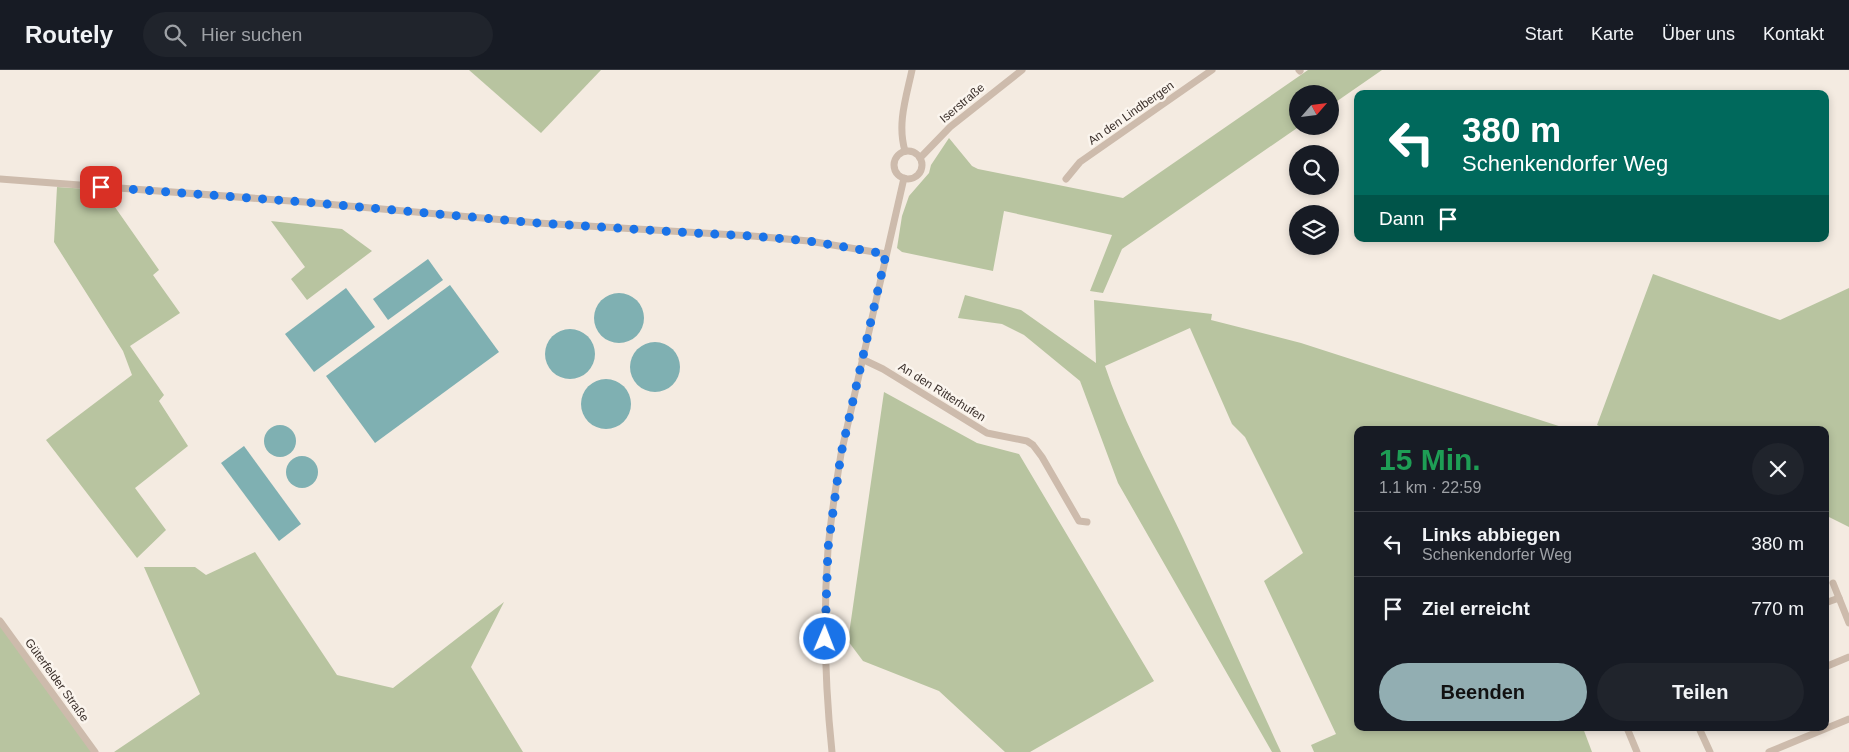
<!DOCTYPE html>
<html lang="de">
<meta charset="utf-8">
<style>
:root{--surface:#171b24;--page:#20242c;--text:#f1f3f6;--muted:#9ea1a6;--line:#363941;--accent:#92aeb2}
body{margin:0;font-family:Helvetica,sans-serif;background:var(--page);color:var(--text);height:100vh;display:flex;flex-direction:column;font-size:19px;white-space:nowrap}
*{box-sizing:border-box;margin:0}
p{font-size:16px;color:var(--muted)}
.icon{flex:none;width:28px;height:28px;fill:none;stroke:currentColor;stroke-width:2;stroke-linecap:round;stroke-linejoin:round}
.map{position:relative;flex:1;overflow:hidden}
.details{position:absolute;left:1354px;top:356px;width:475px;height:305px;display:flex;flex-direction:column;background:var(--surface);border-radius:10px;box-shadow:0 2px 8px #0003}
.details>*{flex:none}
.top-card{position:absolute;left:1354px;top:20px;width:475px;height:152px;border-radius:10px;box-shadow:0 2px 8px #0003;background:#00695c;color:#fff;overflow:hidden}
.needle{width:32px;rotate:62deg}
.fabs{position:absolute;left:1289px;top:15px;display:grid;gap:10px}
.fabs a{display:grid;place-items:center;width:50px;height:50px;border-radius:50%;background:var(--surface);box-shadow:0 2px 8px #0003;font-size:25px}
.pin{position:absolute;display:grid;place-items:center;width:42px;height:42px;color:#fff;margin:-21px;border-radius:10px;box-shadow:0 2px 8px #0006}
.me{position:absolute;width:55px;margin:-28px;rotate:1deg;stroke-linejoin:round;filter:drop-shadow(0 0 4px #0008)}
.turn{display:flex;align-items:center;gap:18px;height:105px;padding:0 25px;font-size:22px}
.turn .icon{width:65px;height:65px;stroke-width:2.5}
.turn b{display:block;font-size:35px;line-height:42px}
.then{display:flex;align-items:center;height:48px;padding:0 25px;background:#0003;gap:10px;font-size:19px}
.round{display:grid;place-items:center;flex:none;width:52px;height:52px;border-radius:26px;background:var(--page)}
.headline{display:flex;align-items:center;justify-content:space-between;height:85px;padding:0 25px}
h1{font-size:30px;font-weight:700;line-height:38px;color:#1e9e55}
.button{display:flex;gap:10px;margin-top:auto;padding:10px 25px}
.button a{flex:1;height:58px;border-radius:30px;background:var(--accent);color:#111;font-size:20px;font-weight:700;line-height:58px;text-align:center}
.button a+a{background:var(--page);color:var(--text)}
ul{padding:0;list-style:none}
li{display:flex;align-items:center;gap:15px;height:65px;padding:0 25px;border-top:1px solid var(--line)}
li div{flex:1}
li b{display:block;font-size:19px}
li em{font-style:normal}
header{display:flex;align-items:center;gap:30px;box-sizing:border-box;height:70px;padding:0 25px;background:var(--surface);border-bottom:1px solid var(--line)}
header strong{font-size:24px}
nav{display:flex;gap:28px;margin-inline-start:auto;font-size:18px}
.search{width:350px;height:45px;background:var(--page);display:flex;align-items:center;gap:12px;box-sizing:border-box;padding:0 18px;border-radius:28px;color:var(--muted);font-size:19px}
.map>svg:first-child{display:block}
.green{fill:#b8c4a0}
.water{fill:#7fb0b2}
.lines{fill:none;stroke-linecap:round;stroke-linejoin:round}
.minor{stroke:#cdbbac;stroke-width:7}
.route{stroke:#1a73e8;stroke-width:9;stroke-dasharray:0 16.2}
.labels{text-anchor:middle;stroke-width:5;stroke-linejoin:round;paint-order:stroke}
.street-label{font-size:12px;fill:#3b302b;stroke:#fbf5ee}
</style>
<header>
<strong>Routely</strong>
<div class="search"><svg class="icon" aria-label="search" viewBox="0 0 24 24"><circle cx="10" cy="10" r="6"/><path d="M15 15l6 6"/></svg>Hier suchen</div>
<nav><a>Start</a><a>Karte</a><a>Über uns</a><a>Kontakt</a></nav>
</header>
<div class="map">
<svg width="1849" height="682" viewBox="0 0 1849 682">
<rect width="100%" height="100%" fill="#f4ebe1"/>
<g class="green">
<path d="M469,0H601L541,63Z"/>
<path d="M1308,0H1382L1330,36V24H1298V56H1300L1122,179L1103,223L1090,221L1112,165L1004,141L993,201L902,182L897,178L902,146L909,126L929,103L931,95L949,68L972,96L978,99L1123,128Z"/>
<path d="M57,117L103,120L159,200L153,205L180,243L130,276L164,325L159,331L188,376L135,418L166,460L137,488L46,370L132,305L123,281L54,172Z"/>
<path d="M271,151L342,159L372,181L307,230L291,209L305,197Z"/>
<path d="M1653,204L1780,250L1849,218V457L1825,445V360H1597L1599,356L1597,355Z"/>
<path d="M965,225L1021,240L1096,293L1094,230L1212,244L1211,250L1301,273L1571,360H1358V658H1583L1592,682H1314L1311,675L1336,664L1264,511L1303,483L1245,367L1232,354L1190,258L1105,296C1125,356 1156,411 1183,468C1216,539 1248,611 1281,682H1272L1118,413L1080,311L1024,265L1002,254L958,248Z"/>
<path d="M884,322L977,373L1019,384L1154,611L1030,682H1005L939,621L863,591L848,571Z"/>
<path d="M255,482L337,605L393,618L504,532L471,597L523,682H114L200,624L144,497H195L206,505Z"/>
<path d="M0,555L95,682H0Z"/>
</g>
<g class="water">
<path d="M428,189L443,210L388,250L373,229Z"/>
<path d="M450,215L499,282L375,373L326,306Z"/>
<path d="M346,218L375,257L314,302L285,264Z"/>
<circle cx="619" cy="248" r="25"/>
<circle cx="570" cy="284" r="25"/>
<circle cx="655" cy="297" r="25"/>
<circle cx="606" cy="334" r="25"/>
<circle cx="280" cy="371" r="16"/>
<path d="M244,376L301,454L279,471L221,393Z"/>
<circle cx="302" cy="402" r="16"/>
</g>
<g class="lines">
<g class="minor">
<path d="M1299,0L1300,1"/>
<path d="M905,81C897,54 906,28 912,0"/>
<circle cx="908" cy="95" r="14"/>
<path d="M920,88L950,57L1022,0"/>
<path d="M0,109L304,132L538,153L752,166L809,171L886,184"/>
<path d="M1066,109L1080,92L1212,0"/>
<path d="M862,289L883,299L987,363L1027,371L1033,375L1042,387L1079,451L1087,452"/>
<path d="M1833,513L1849,553"/>
<path d="M1825,533L1839,528"/>
<path d="M0,551L95,682"/>
<path d="M1825,597L1849,587"/>
<path d="M1627,658L1637,682"/>
<path d="M1699,658L1710,682"/>
<path d="M832,682C825,615 823,547 828,479C831,447 836,415 841,384L904,108"/>
<path d="M1769,682L1849,649"/>
</g>
</g>
<g class="lines">
<path class="route" d="M101,117L304,132L538,153L694,163L752,166L809,171L886,184L841,384L828,478L825,569"/>
</g>
<g class="labels">
<g class="street-label">
<text transform="translate(962 33) rotate(-40)" y="4">Iserstraße</text>
<text transform="translate(1131 43) rotate(-35)" y="4">An den Lindbergen</text>
<text transform="translate(942 322) rotate(32)" y="4">An den Ritterhufen</text>
<text transform="translate(57 610) rotate(54)" y="4">Güterfelder Straße</text>
</g>
</g>
</svg>
<div class="fabs">
<a><svg class="needle" viewBox="-14 -14 28 28"><path d="M0-13l5 13h-10z" fill="#e53935"/><path d="M0 13l5-13h-10z" fill="#9ea1a6"/></svg></a>
<a><svg class="icon" aria-label="search" viewBox="0 0 24 24"><circle cx="10" cy="10" r="6"/><path d="M15 15l6 6"/></svg></a>
<a><svg class="icon" aria-label="layers" viewBox="0 0 24 24"><path d="M12 4l9 5-9 5-9-5zM3 14l9 5 9-5"/></svg></a>
</div>
<div class="pin" style="left:101px;top:117px;background:#d93025"><svg class="icon" aria-label="arrive" viewBox="0 0 24 24"><path d="M6 21V4h12l-3 4 3 4H6"/></svg></div>
<svg class="me" style="left:825px;top:569px" viewBox="-20 -20 40 40"><circle r="17" fill="#1a73e8" stroke="#fff" stroke-width="3"/><path d="M0-11L8 9 0 5-8 9z" fill="#fff"/></svg>
<div class="top-card">
<div class="turn"><svg class="icon" aria-label="left" viewBox="0 0 24 24"><path d="M17 20v-9H6M10 6l-5 5 5 5"/></svg><div><b>380 m</b>Schenkendorfer Weg</div></div>
<div class="then">Dann<svg class="icon" aria-label="arrive" viewBox="0 0 24 24"><path d="M6 21V4h12l-3 4 3 4H6"/></svg></div>
</div>
<section class="details">
<div class="headline"><div><h1>15 Min.</h1><p>1.1 km · 22:59</p></div><a class="round"><svg class="icon" aria-label="close" viewBox="0 0 24 24"><path d="M6 6l12 12M18 6L6 18"/></svg></a></div>
<ul>
<li><svg class="icon" aria-label="left" viewBox="0 0 24 24"><path d="M17 20v-9H6M10 6l-5 5 5 5"/></svg><div><b>Links abbiegen</b><p>Schenkendorfer Weg</p></div><em>380 m</em></li>
<li><svg class="icon" aria-label="arrive" viewBox="0 0 24 24"><path d="M6 21V4h12l-3 4 3 4H6"/></svg><div><b>Ziel erreicht</b></div><em>770 m</em></li>
</ul>
<div class="button"><a>Beenden</a><a>Teilen</a></div>
</section>
</div>
